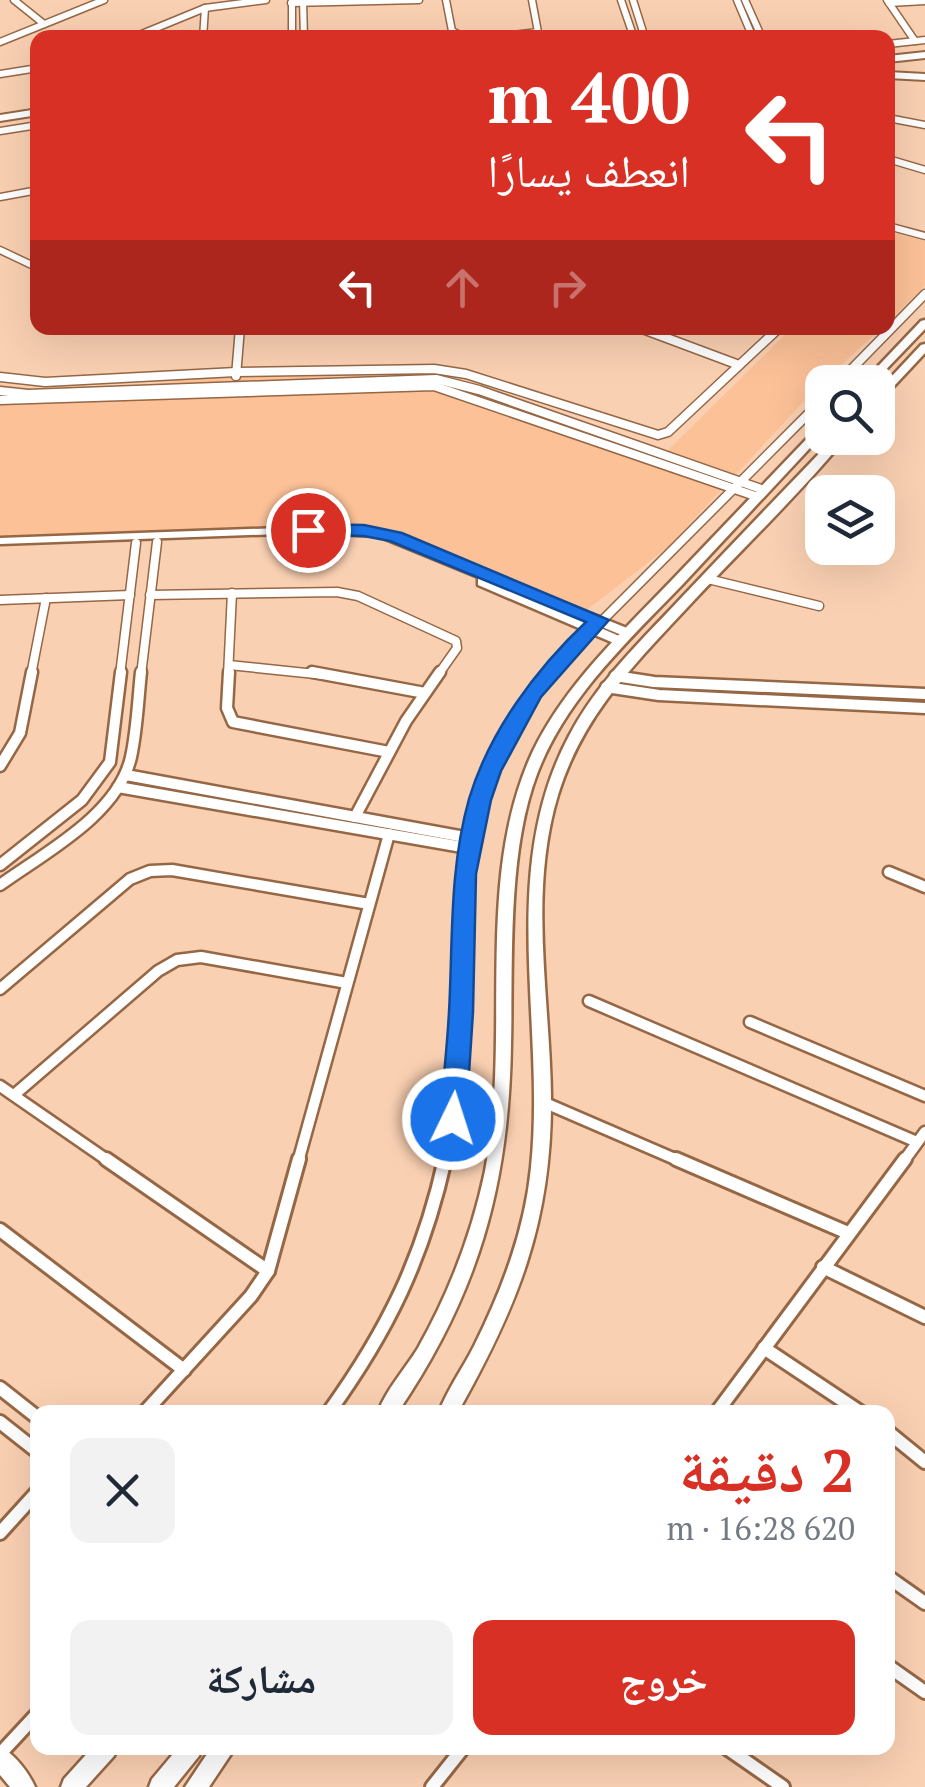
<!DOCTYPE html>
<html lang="ar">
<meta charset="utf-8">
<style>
:root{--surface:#fff;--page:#f2f2f3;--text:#1f2937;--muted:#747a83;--accent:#d93025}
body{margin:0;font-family:"PT Serif","Noto Naskh Arabic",serif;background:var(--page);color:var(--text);direction:rtl;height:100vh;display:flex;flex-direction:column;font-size:38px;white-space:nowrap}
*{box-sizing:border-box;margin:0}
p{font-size:32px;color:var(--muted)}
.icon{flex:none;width:55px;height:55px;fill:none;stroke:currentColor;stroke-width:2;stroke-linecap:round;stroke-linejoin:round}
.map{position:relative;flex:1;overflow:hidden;direction:ltr}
.sheet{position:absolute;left:30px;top:1405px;width:865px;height:350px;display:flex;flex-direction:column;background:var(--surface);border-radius:20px;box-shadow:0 10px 40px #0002;direction:rtl}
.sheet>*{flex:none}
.top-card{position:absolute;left:30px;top:30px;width:865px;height:305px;border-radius:20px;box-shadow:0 10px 40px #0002;direction:rtl;background:#d93025;color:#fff;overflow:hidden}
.buttons{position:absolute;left:805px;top:365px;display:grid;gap:20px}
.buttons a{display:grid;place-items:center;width:90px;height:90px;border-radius:20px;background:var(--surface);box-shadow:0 10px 40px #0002;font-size:50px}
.pin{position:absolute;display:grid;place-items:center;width:85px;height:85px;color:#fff;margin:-42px;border:5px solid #fff;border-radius:50%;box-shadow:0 2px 10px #0007}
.me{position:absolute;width:110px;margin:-55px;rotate:4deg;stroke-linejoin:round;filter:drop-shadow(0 0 8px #0008)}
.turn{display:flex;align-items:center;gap:35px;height:210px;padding:0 40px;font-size:45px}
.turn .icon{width:130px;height:130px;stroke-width:2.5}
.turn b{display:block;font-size:70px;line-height:85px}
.lanes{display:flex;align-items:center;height:95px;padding:0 40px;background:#0003;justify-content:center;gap:50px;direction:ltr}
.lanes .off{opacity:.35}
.round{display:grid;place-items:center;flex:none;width:105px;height:105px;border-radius:20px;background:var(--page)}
.headline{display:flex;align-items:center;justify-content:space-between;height:170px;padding:0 40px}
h1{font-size:60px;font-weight:800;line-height:75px;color:var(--accent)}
.primary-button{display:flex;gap:20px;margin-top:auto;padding:20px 40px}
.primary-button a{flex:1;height:115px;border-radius:20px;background:var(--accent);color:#fff;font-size:40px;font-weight:800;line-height:115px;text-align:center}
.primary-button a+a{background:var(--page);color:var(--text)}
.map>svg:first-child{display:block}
.built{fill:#fcc197}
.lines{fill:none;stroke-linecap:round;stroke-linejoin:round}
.street-far3-casing{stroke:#966745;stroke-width:9}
.street-far2-casing{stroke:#966745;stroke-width:11}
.street-far1-casing{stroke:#966745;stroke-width:15}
.street-casing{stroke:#966745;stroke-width:18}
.secondary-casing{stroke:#966745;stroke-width:5}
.primary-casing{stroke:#966745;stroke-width:5}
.highway-casing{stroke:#966745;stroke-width:4}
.street-far3{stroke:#fff;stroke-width:6}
.street-far2{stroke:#fff;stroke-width:8}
.street-far1{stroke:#fff;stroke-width:10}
.street{stroke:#fff;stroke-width:12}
.secondary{fill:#fff;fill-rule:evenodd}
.primary{fill:#fff;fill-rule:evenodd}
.highway{fill:#fff;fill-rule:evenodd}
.route{fill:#1a73e8;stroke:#114b97;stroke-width:2.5}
</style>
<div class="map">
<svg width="925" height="1787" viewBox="0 0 925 1787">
<rect width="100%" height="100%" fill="#fad0b2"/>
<g class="built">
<path d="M898,234L925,241V286L888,322V235Z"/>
<path d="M792,328H882L822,382L668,547L578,617L378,536L350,534L0,543V384L34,389L156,384L194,378L434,375L469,383L668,450Z"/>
</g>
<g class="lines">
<defs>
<g id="street-far3">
<path d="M14,0L44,24"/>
<path d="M303,0L304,38"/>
<path d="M446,0L452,31L466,38"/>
<path d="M621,0L634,38"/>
<path d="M633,0L645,38"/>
<path d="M737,0L753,38"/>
<path d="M745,0L762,38"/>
<path d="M887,0L915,41"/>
<path d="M292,1V38"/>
<path d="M291,3L419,0"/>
<path d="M889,3L925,1"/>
<path d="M132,38L205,8L266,0"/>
<path d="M203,38L205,8"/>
<path d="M488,38L538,32L532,0"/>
<path d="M0,42L104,0"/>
<path d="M888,44L925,40"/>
<path d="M0,74L38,68"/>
<path d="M888,118L925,125"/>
<path d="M0,131L38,125"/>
<path d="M888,159L925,170"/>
<path d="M0,197L38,190"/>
<path d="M888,226L925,236"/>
<path d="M0,250L38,268"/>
</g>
<g id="street-far2">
<path d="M640,328L739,365"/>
<path d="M236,376L240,328"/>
<path d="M0,377L45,382L236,372L434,369L466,374L658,435L668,432L779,328"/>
<path d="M839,382L925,294"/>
<path d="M0,391L28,394L436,379L479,390L764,490"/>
<path d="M0,400L434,386L758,497"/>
<path d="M708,579L819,606"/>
<path d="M150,595L337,592L358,596L456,641L457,648L438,675"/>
<path d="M0,600L130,595"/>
<path d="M229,665L325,675"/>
<path d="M31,675L46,598"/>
<path d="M120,675L136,543"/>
<path d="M141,675L157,542"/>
<path d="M228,675L232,593"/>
<path d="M548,675L822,400"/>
</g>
<g id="street-far1">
<path d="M229,672L227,708L233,722L389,752"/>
<path d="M312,672L425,693"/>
<path d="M615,676L654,682L925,694"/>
<path d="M606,687L659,695L925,708"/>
<path d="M0,766L20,733L32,672"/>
<path d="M126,775L470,838"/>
<path d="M118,787L468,848"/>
<path d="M355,817L406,721L440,672"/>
<path d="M0,865L82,800L110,762L121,672"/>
<path d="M889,872L925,887"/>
<path d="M0,885C44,853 118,815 131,757C137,730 138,700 141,672"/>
<path d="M0,989L130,879L150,871L172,870L369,904"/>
<path d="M589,1001L917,1142"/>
<path d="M750,1022L925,1096"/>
<path d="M0,1086L110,1162"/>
<path d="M14,1095L158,971L177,960L201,957L347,983"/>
<path d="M543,1102L682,1162"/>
<path d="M298,1162L389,834"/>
<path d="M444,1162C470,1044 446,912 480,798C494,752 520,710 550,672"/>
<path d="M903,1162L925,1132"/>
</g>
<g id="street">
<path d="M106,1159L268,1271"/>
<path d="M676,1159L848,1233"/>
<path d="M0,1230L184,1370"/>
<path d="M823,1267L925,1317"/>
<path d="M764,1348L860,1412"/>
<path d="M0,1388L38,1418"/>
<path d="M145,1412L251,1296L268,1271L299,1159"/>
<path d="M329,1412C388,1330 423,1258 445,1159"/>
<path d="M717,1412L905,1159"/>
<path d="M0,1422L38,1452"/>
<path d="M888,1432L925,1462"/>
<path d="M0,1533L38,1491"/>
<path d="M888,1577L925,1603"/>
<path d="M888,1666L925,1692"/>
<path d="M727,1748L783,1787"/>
<path d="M0,1754L38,1713"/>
<path d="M432,1787L463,1748"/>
</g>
<path id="secondary" d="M308,527L384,531L632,630L634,633L632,636H624L509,589L624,638L626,641L620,645L616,644L478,585V579H483L378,536L308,533L0,544V538Z"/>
<g id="primary">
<path d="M925,320V329L874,382H863L921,321Z"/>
<path d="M925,344V353L882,399L878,400V391L921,345Z"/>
<path d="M822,426V435C776,485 729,534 683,584C628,641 566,698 537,774C507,853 513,960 511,1044C509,1186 478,1294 398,1412H378C386,1390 405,1369 418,1348C449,1293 472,1233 485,1171C512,1034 473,880 533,751C565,685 621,633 671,581C720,530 769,478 818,427Z"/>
<path d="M834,438H846C796,498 738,553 685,610C631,668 582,717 558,795C528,893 550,997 551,1097C552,1222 518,1305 458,1412H439C447,1390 463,1368 474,1346C502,1290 525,1230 531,1167C546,1023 497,871 569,736C597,682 642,640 683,596C733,543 784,490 834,438Z"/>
<path d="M0,1747C14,1753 29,1773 35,1787H10L0,1775Z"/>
<path d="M92,1748H117L114,1756L86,1787H61L64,1779Z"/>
<path d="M178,1748H202L199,1756L174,1787H149L152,1779Z"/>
<path d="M211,1748H235L209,1787H185Z"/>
</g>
<g id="highway">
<path d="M925,52V58L888,62V56Z"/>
<path d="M888,72L925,74V80L888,78Z"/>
<path d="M38,109V115L0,121V115Z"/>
</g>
</defs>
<use href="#street-far3" class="street-far3-casing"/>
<use href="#street-far2" class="street-far2-casing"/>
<use href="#street-far1" class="street-far1-casing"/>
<use href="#street" class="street-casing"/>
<use href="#secondary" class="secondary-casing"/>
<use href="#primary" class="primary-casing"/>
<use href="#highway" class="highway-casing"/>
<use href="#street-far3" class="street-far3"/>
<use href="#street-far2" class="street-far2"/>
<use href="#street-far1" class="street-far1"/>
<use href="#street" class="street"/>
<use href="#secondary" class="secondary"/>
<use href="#primary" class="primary"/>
<use href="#highway" class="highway"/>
</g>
<path class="route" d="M308,524L364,525L402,533L609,620L541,697L501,771L491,800L476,874L473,1012L466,1119L462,1127L453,1130L444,1127L440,1119C443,1084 447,1048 449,1012C453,940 449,870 469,799C489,732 536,669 586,622L390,541L364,536L302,534V526Z"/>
</svg>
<div class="buttons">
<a><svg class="icon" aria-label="search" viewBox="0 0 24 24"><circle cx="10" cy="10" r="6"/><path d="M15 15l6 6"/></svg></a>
<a><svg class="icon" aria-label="layers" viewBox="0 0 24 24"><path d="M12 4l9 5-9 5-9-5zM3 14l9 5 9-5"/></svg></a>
</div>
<div class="pin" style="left:308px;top:530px;background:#d93025"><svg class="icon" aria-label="arrive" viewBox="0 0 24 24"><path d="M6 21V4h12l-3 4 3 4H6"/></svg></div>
<svg class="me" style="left:453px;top:1119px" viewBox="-20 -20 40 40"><circle r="17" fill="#1a73e8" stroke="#fff" stroke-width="3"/><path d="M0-11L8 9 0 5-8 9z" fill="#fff"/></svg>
<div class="top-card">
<div class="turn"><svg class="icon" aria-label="left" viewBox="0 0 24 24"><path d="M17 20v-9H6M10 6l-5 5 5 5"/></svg><div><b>400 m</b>انعطف يسارًا</div></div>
<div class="lanes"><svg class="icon" aria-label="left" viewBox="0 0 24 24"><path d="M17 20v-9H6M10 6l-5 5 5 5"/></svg><svg class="icon off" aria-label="ahead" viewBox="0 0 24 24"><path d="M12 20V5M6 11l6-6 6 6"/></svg><svg class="icon off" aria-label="right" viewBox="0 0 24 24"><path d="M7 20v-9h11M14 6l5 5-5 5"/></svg></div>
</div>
<section class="sheet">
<div class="headline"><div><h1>2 دقيقة</h1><p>620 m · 16:28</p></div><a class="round"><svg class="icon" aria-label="close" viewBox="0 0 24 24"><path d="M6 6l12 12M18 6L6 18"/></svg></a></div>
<div class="primary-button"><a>خروج</a><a>مشاركة</a></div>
</section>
</div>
